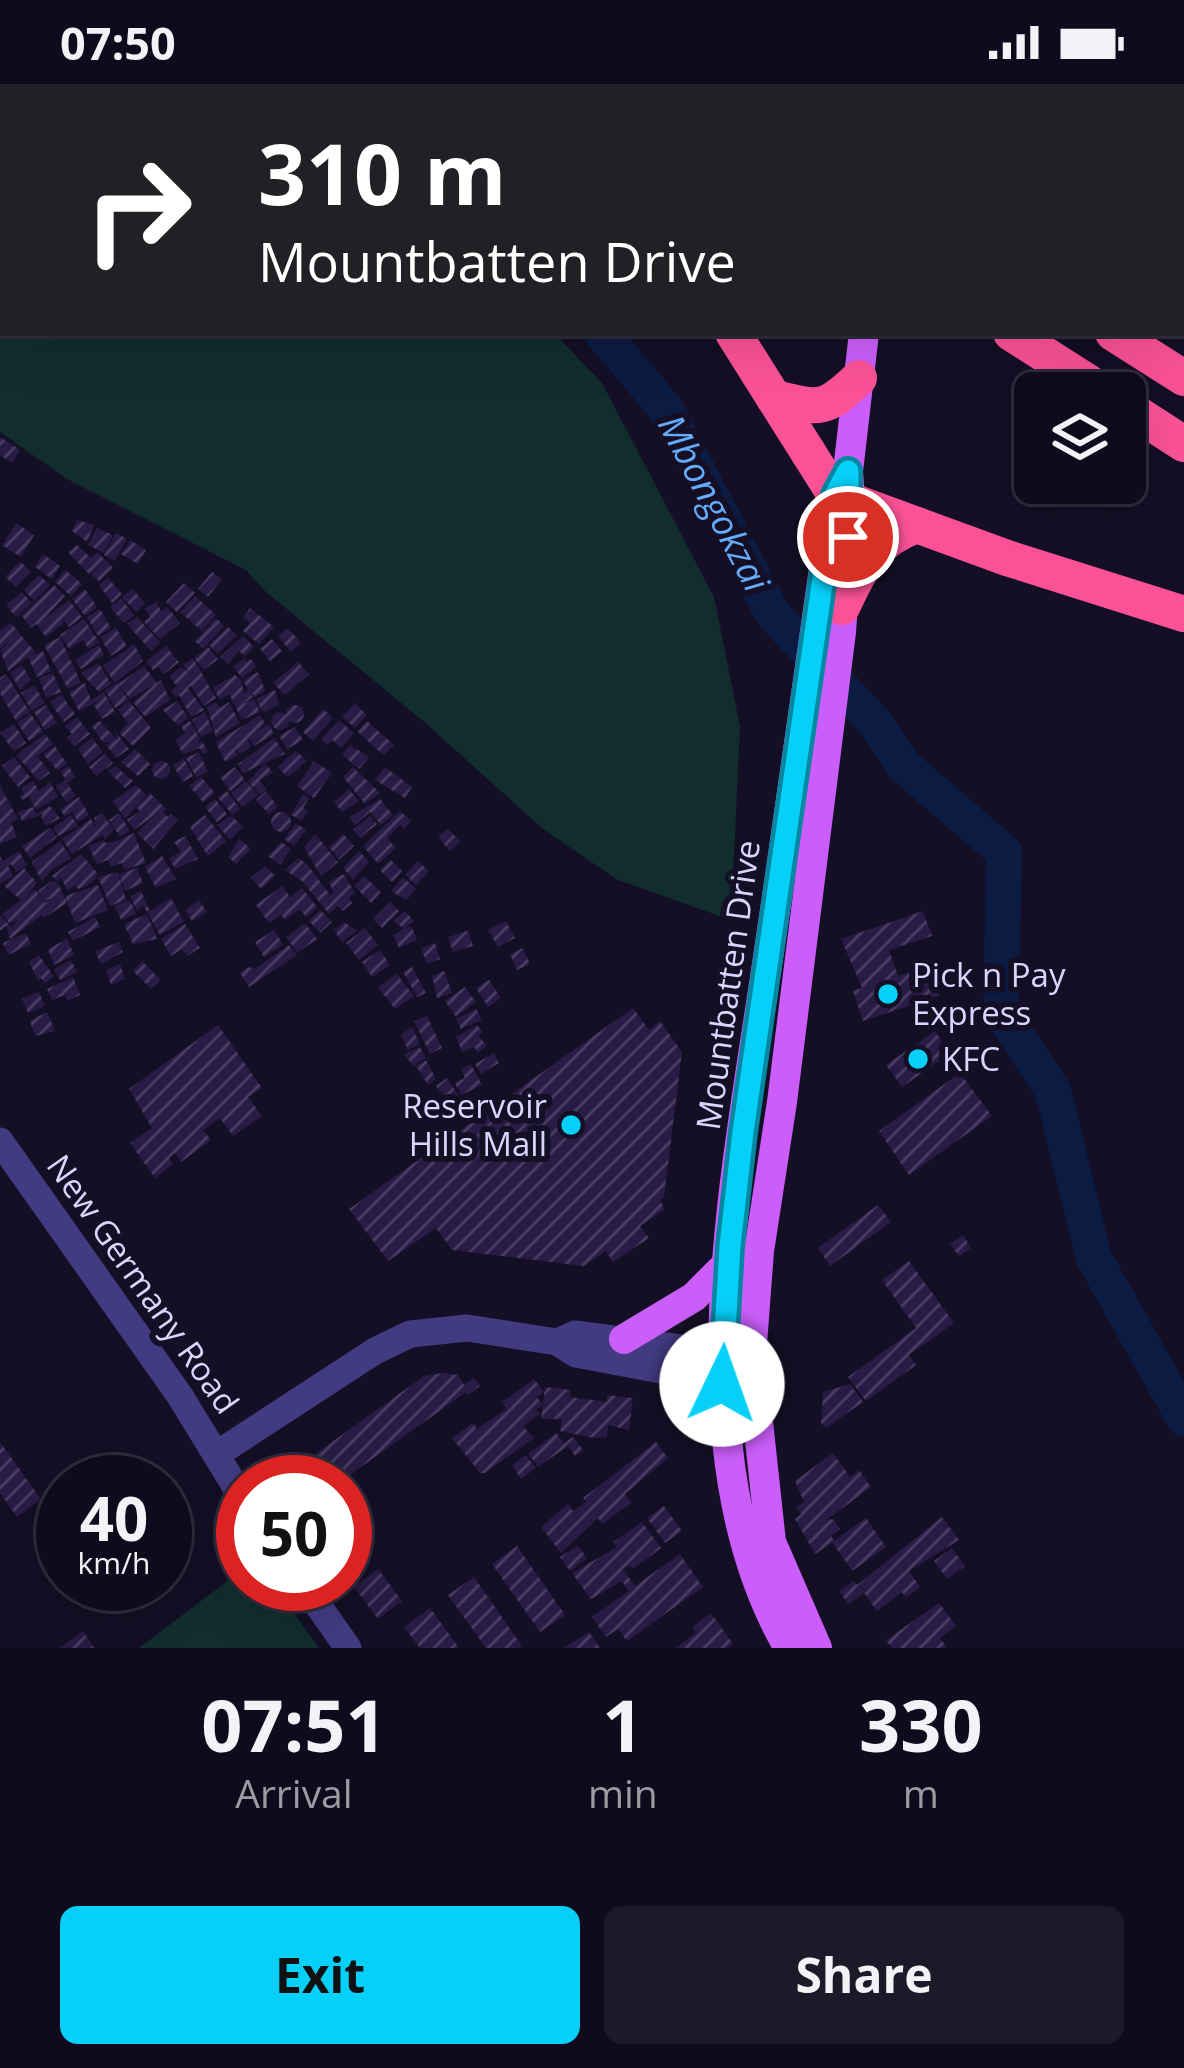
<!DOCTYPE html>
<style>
:root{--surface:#0f0b1c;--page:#1d1929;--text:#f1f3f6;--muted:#9b9ba3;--line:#2f2b3b;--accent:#06cff8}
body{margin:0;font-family:"Open Sans",sans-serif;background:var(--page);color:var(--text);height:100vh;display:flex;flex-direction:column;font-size:45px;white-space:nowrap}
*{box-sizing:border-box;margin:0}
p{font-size:39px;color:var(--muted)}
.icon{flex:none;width:66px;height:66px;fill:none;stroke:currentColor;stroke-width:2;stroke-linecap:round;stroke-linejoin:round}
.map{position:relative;height:1564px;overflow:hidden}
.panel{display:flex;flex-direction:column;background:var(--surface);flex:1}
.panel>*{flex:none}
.hud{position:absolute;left:0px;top:0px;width:1185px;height:252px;box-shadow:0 12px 48px #0002,0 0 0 3px var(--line);background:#202124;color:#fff;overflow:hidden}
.fabs{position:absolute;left:1014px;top:288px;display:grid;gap:24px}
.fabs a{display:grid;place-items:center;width:132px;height:132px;border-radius:18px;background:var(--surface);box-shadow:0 12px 48px #0002,0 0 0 3px var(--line);font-size:60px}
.speed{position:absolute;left:36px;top:1371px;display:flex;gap:24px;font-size:60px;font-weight:700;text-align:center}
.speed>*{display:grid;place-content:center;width:156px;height:156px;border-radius:50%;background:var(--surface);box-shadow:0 12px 48px #0002,0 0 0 3px var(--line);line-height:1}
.speed small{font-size:30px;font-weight:400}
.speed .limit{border:18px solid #d22;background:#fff;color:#111}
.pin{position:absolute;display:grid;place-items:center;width:102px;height:102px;color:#fff;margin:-51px;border:6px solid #fff;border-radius:50%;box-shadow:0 3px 12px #0007}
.me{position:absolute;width:132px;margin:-66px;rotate:3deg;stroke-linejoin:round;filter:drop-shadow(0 0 9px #0008)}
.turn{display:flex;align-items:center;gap:42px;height:252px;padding:0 60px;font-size:54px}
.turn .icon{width:156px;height:156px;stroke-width:2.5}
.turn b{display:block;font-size:84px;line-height:102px}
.eta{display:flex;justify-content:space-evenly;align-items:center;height:204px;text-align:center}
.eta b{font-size:72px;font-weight:700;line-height:84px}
.action{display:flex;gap:24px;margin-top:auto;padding:24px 60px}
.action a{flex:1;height:138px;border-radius:18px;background:var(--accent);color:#111;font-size:48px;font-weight:700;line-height:138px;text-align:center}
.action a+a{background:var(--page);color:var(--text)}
.status{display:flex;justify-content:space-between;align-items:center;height:84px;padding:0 60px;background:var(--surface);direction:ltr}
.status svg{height:33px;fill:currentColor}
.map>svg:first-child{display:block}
.grass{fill:#122d2e}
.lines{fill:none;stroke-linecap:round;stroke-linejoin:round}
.river{stroke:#0b1b42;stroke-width:36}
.building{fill:url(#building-hatch)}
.minor{stroke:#433b82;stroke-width:27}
.major{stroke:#cb5efb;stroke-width:30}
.highway{stroke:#fb5297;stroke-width:36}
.route-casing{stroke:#0487a1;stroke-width:30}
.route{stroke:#06cff8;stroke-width:21}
.poi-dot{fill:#06cff8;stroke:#140f25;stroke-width:4.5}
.labels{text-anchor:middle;stroke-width:12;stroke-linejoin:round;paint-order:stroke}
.poi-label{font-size:33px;fill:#dcd4fe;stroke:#140f25;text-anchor:start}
.street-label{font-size:33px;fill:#dcd4fe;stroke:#140f25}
.water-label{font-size:36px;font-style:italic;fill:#64abfb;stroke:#140f25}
</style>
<div class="status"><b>07:50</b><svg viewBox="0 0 49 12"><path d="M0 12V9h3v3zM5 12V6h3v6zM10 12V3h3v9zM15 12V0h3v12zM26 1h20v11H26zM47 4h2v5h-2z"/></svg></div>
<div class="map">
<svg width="1184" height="1564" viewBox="0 0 1184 1564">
<defs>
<pattern id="building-hatch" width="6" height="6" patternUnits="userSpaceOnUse" patternTransform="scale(3)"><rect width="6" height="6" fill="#271c45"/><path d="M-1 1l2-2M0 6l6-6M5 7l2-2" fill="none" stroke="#463c61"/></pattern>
</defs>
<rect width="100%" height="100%" fill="#140f25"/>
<g class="grass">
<path d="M0,0L319,3H3V249H554L602,299L714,513L740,643L731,836L618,796L543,745L422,636L266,508L246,486L67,395L0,348Z"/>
<path d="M243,1485V1500H273L319,1564H139Z"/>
</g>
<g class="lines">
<g class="river">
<path d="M413,0L415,3"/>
<path d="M602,249L665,324L772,529L876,640L903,681L1004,768L1001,928L1053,1007L1094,1174L1184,1334"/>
</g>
</g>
<g class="building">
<path d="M0,353L20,366L12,379L0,371Z"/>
<path d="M77,436L94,441L87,458L72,447Z"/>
<path d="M16,439L34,451L21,473L2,461Z"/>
<path d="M97,444L113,451L104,469L88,461Z"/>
<path d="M116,449L127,455L115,477L104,471Z"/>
<path d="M130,456L146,466L138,480L121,470Z"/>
<path d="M77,461L91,474L97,468L113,484L99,497L91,490L102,480L89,490L68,468Z"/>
<path d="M43,470L60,482L52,495L35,483Z"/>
<path d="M20,477L31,488L16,503L5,493Z"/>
<path d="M65,486L82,500L71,512L55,498Z"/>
<path d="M212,488L222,495L208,513L198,505Z"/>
<path d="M39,491L50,501L34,517L24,506Z"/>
<path d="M108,494L122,510L112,519L99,501Z"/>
<path d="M184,499L195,509L177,528L166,518Z"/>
<path d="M54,501L65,512L43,536L69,516L82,533L69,543L63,535V540L46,553L36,540L31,544L21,531Z"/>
<path d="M85,505L97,523L85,532L72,515Z"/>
<path d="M132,505L145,519L136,528L122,513Z"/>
<path d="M22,508L32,519L16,533L6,521Z"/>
<path d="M195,512L216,531L202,547L180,528Z"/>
<path d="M121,514L134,531L124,539L110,523Z"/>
<path d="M156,518L161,527L167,523L180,539L160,555L144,538L150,533L145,524Z"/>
<path d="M250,524L274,543L259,560L243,547L250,539L243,534Z"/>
<path d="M100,525L111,544L98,552L87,533Z"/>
<path d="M137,533L160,558L151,567L127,540Z"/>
<path d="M216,534L224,542L203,565L195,557Z"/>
<path d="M84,535L99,558L89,565L83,556L69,565L60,551Z"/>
<path d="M11,539L35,568L8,587L0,566L10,558L0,564V546Z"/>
<path d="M228,543L237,551L218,570L209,561Z"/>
<path d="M116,544L127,562L111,572L100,553Z"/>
<path d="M288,544L301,559L291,568L278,552Z"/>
<path d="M243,552L254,563L245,572L239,567L228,580L220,573Z"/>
<path d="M60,553L81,599L68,605L44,561Z"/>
<path d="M272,555L282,567L270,577L260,565Z"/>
<path d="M134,560L143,577L115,599L103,582Z"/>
<path d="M99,561L104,571L98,575L94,571L97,575L81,585L75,576Z"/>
<path d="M166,562L179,578L164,590L158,582L153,586L146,577Z"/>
<path d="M208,563L218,575L204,586L194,574Z"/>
<path d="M43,567L51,587L37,593L28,573Z"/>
<path d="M193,574L216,614L204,622L191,602L188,604L204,626L191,633L179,611L176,613L171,607L177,602L169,592L181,583L189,588L183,581Z"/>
<path d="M245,574L247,578L251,575L257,583L242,594L233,582Z"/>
<path d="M298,578L309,590L285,611L273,599Z"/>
<path d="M99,579L111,600L99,608L81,589Z"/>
<path d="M22,581L31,596L20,606L10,588Z"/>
<path d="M144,582L157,599L130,615L118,600Z"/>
<path d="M258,588L265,607L255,613L250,607L253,613L241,621L254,615L260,628L242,636L229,610L220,616L213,604L235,591L241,596L244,609L248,606L243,596Z"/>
<path d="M53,589L61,608L46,614L39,594Z"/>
<path d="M6,590L30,628L16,637L0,609V594Z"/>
<path d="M161,596L170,616L145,633L133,618Z"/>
<path d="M85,599L91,616L104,608L115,628L102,635L94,621L100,616L79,627L69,608Z"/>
<path d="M117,599L128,616L115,624L105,606Z"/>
<path d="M34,601L45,619L32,627L21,609Z"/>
<path d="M275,606L279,620L263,629L256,615Z"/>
<path d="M61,610L75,630L64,638L50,618Z"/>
<path d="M129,617L151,644L133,662L119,649L128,639L118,626Z"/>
<path d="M177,617L188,634L178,642L163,626Z"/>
<path d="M216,618L220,624L229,618L240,639L216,653L207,623Z"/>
<path d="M355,619L367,631L355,644L342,633Z"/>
<path d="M46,621L57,639L45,646L34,628Z"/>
<circle cx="295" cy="630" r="9"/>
<path d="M323,625L333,634L313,657L303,648Z"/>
<path d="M205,628L213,647L201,653L192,636Z"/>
<circle cx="280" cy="637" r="9"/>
<path d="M31,630L43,648L29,657L17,638Z"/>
<path d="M260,631L265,640L254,649L269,640L274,650L254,662L247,652L251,663L240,670L234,663L238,671L225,678L216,658Z"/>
<path d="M77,633L90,650L74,662L67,654L72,650L65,642Z"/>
<path d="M339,636L354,649L341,664L332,656L327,661L321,655Z"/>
<path d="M100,637L117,656L115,647L129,665L116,674L106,661L112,657L103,659L92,642Z"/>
<path d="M190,637L200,654L197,659L202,657L208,668L203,670L200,664L183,670L175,656L185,649L181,642Z"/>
<path d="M367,637L394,661L384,672L357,647Z"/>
<path d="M14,640L26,659L14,667L0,649Z"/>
<path d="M295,643L303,656L287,665L279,652Z"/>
<path d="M45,650L53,660L34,675L38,673L50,689L39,697L16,671Z"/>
<path d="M92,654L103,668L88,680L78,665Z"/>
<path d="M274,654L285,670L243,689L238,680Z"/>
<path d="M350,661L369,673L359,685L342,671Z"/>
<path d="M55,662L67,680L57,686L43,670Z"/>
<path d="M135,665L150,680L138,692L121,678Z"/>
<path d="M296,667L307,677L288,693L277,683Z"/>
<path d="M199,668L208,688L196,693L186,674Z"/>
<path d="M105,670L113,679L106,685L101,680L105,685L96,692L89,683Z"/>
<path d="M14,673L30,693L18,703L2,682Z"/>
<path d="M184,675L193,692L183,698L173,681Z"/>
<circle cx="161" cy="686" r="9"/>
<path d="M314,677L332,689L314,714L297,702Z"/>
<path d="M265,679L273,689L259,696L266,705L260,710L248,698Z"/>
<path d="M68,682L76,693L67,699L76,712L66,718L56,702L66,695L60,688Z"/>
<path d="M115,682L133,697L125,704L108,687Z"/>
<path d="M235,683L245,696L230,707L220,693Z"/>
<path d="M353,683L380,709L365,720L343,693Z"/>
<path d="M385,683L412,703L405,714L375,696Z"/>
<path d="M201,693L215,709L203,718L189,702Z"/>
<path d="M33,697L39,707L50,698L58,713L36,726L29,712L22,716L20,712L24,709L21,704Z"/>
<path d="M246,697L258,711L242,723L231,709Z"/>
<path d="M136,701L146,711L125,735L113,717Z"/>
<path d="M0,702L18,735L11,738L17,753L0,760Z"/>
<path d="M349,705L359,717L342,728L334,718Z"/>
<path d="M227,707L240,725L233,731L218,714Z"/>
<path d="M266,707L278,723L269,730L256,716Z"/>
<path d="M150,709L166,725L163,728L168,733L171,730L178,736L153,765L137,749L156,730L134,746L127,736L140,727L136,723Z"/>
<path d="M303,710L309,714L303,724L308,727L302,737L291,731Z"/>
<path d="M79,713L89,731L78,738L72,728L65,733L60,725Z"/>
<path d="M215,715L227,730L217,738L205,723Z"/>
<path d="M380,715L393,731L381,741L370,728L355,741L349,733Z"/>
<path d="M50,722L60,734L46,742L41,733L44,730L22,737L18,728L33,723L36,730Z"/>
<path d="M400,727L411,737L404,745L400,741L387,754L396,764L378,780L363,762Z"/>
<circle cx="281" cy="738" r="10"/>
<path d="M102,729L114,746L105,755L102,751L72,770L62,755L91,735L96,744L94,734Z"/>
<path d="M119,729L130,747L120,753L109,736Z"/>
<path d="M71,731L78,742L58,752L53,744Z"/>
<path d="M205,731L226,757L208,772L190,743Z"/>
<path d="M231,731L243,743L230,756L217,741Z"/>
<path d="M370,732L377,740L360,754L353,746Z"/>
<path d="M296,739L306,746L294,762L284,755Z"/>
<path d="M50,744L57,753L30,774L22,762Z"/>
<path d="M448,744L460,758L450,767L438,753Z"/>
<path d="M134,749L146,779L124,786L122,779L110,783L108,776L97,780L88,762L104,756L105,759L117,757Z"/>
<path d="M315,750L338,778L321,792L304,763Z"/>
<path d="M343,750L354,762L339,776L329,763Z"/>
<path d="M185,752L198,775L175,785L169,774L181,768L174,758Z"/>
<path d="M239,755L251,765L236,780L228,773Z"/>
<path d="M60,757L71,774L51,786L42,798L32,778Z"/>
<path d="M281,758L291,765L280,781L268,772Z"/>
<path d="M19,767L27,781L16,788L11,780L8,782L13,792L0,800V772L3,777Z"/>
<path d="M359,767L369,778L353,796L343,784Z"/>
<path d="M81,770L98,790L94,794L118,788L126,816L110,822L98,793L85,803L78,805L75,801L68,807L61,794L57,797L52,792Z"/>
<path d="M162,772L176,795L156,804L145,783Z"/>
<path d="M298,774L307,780L330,811L334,809L329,798L344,790L355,809L349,814L352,819L343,827L338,822L329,830L303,798L285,786Z"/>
<path d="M391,776L402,787L392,798L380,786Z"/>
<path d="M418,777L429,787L416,801L405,791Z"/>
<path d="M265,782L275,792L261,805L251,794Z"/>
<path d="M24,784L37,799L25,814L35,805L45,819L53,814L44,817L38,807L51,797L58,799L67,819L44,834L42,831L10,855L6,842L0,847V831L12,844L17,837L9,839L2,830L21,816L4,802Z"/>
<path d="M137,784L143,799L125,807L119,790Z"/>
<path d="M364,792L381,808L371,819L354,802Z"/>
<path d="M403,793L416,805L406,816L391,807Z"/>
<path d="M98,801L108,826L75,839L65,812Z"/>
<path d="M282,802L290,813L302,804L318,824L306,833L300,825L285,836L281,831L269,839L256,821Z"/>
<path d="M141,807L150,827L171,814L184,838L160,851L143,821L137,827L130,812Z"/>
<path d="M130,816L136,830L121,836L115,822Z"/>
<path d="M199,816L207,828L192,837L185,826Z"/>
<path d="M390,818L399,827L382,844L373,835Z"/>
<path d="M320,826L332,838L320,849L309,837Z"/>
<path d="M405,827L414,837L404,845L411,842L417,856L399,864L393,851L404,845L393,837Z"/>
<path d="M923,827L932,852L889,866L898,892L935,880L943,904L937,907L939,912L863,937L853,907L862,904L841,855Z"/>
<path d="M147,830L157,855L133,860L124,840Z"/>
<path d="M95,833L100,843L73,857L68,848Z"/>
<path d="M506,837L515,854L498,863L488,846Z"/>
<path d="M344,838L357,847L342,858L334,846Z"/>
<path d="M305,839L317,855L297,869L286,853Z"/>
<path d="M185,840L200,864L187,872L182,865L171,872L161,855Z"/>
<path d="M365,844L378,861L359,876L346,859Z"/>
<path d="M274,846L283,861L264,873L255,858Z"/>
<path d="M468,847L473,862L453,868L448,853Z"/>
<path d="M26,849L31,860L8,871L3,859Z"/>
<path d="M67,855L74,871L54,881L48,865Z"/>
<path d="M119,858L123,868L101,880L95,867Z"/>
<path d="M435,859L440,875L427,880L421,864Z"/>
<path d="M289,861L297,871L249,903L240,889L248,883L255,885Z"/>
<path d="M523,864L530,880L517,886L510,870Z"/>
<path d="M380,866L390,881L372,893L362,878Z"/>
<path d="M39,871L54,893L45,899L41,894L38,896L29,878Z"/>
<path d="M71,876L77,888L60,896L54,885Z"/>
<path d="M142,877L161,896L151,905L133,887Z"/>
<path d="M120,880L125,895L111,901L106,886Z"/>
<path d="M412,883L426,909L417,913L403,888Z"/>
<path d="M444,887L452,909L437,914L432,892Z"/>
<path d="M397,890L414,912L395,925L378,903Z"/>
<path d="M73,893L80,911L67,917L65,911L52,916L47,905Z"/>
<path d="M489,896L501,914L488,923L476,904Z"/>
<path d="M465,903L476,918L456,933L445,917Z"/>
<path d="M39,908L45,922L28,929L22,915Z"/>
<path d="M633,924L649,946L660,937L682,968L664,1113L660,1116L665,1125L640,1142L649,1154L613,1178L606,1167L584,1182L452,1166L436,1144L388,1177L349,1125Z"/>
<path d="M476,925L482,936L461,945L456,935Z"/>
<path d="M47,928L55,947L35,952L30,937Z"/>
<path d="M427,932L442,964L430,970L414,937Z"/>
<path d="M218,941L262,1004L248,1013L262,1032L233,1052L220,1034L203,1046L211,1056L181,1078L175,1069L169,1074L173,1080L155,1094L130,1059L152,1044L129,1005Z"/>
<path d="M477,941L483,948L478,951L487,962L478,969L474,963L462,968L456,953Z"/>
<path d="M412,943L420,960L408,966L401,951Z"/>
<path d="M935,947L950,969L902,1003L886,981Z"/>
<path d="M420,963L426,974L413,982L404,970Z"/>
<path d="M494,969L499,979L481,990L475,980Z"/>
<path d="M426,976L436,995L428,1001L416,982Z"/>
<path d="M471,980L482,1001L461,1011L455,999L465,994L461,985Z"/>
<path d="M960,989L992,1032L909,1091L879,1047Z"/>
<path d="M447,994L461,1015L452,1021L436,1002Z"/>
<path d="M878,1121L891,1138L830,1182L818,1164Z"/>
<path d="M963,1151L971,1164L959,1172L950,1160Z"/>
<path d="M909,1177L954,1239L909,1271L916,1281L866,1317L848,1293L916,1244L882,1196Z"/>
<path d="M443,1289L458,1291L464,1301L474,1294L480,1302L468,1311L466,1308L340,1398H301L306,1395L297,1383L424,1292Z"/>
<path d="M534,1295L544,1308L537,1313L543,1321L536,1325L540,1330L523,1342L534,1354L485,1389H480L452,1354L473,1339L477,1345L506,1325L502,1318Z"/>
<path d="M850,1300L863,1318L826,1344L821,1339L823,1308Z"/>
<path d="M545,1303L571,1306L570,1313L607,1318V1311L633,1314L629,1346L608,1341L607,1353L594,1354L560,1347L562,1335H541Z"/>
<path d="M556,1349L564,1359L573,1353L583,1366L575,1372L568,1362L538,1383L528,1370Z"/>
<path d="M0,1358L41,1415L17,1433L0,1409Z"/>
<path d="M656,1358L668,1374L625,1410L631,1419L602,1440L598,1434L561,1469L541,1443L568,1420L573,1427L586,1418L583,1414Z"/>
<path d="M833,1369L850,1393L859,1386L871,1403L826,1436L833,1435L840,1445L831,1452L835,1457L815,1470L795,1435L801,1430L796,1423L804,1418L795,1397Z"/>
<path d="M526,1371L536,1384L521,1395L512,1381Z"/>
<path d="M664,1422L682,1447L665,1459L647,1434Z"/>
<path d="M942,1433L959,1456L909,1487L920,1503L906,1514L902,1508L877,1527L864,1509L848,1520L839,1507L854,1497L857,1501Z"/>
<path d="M866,1434L886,1463L852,1487L832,1458Z"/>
<path d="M642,1438L661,1464L633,1485L630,1481L623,1485L635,1502L680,1470L703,1503L627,1557L618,1545L606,1553L592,1533L629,1507L622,1497L591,1515L572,1489L617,1463L613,1458Z"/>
<path d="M517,1462L565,1531L540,1548L492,1480Z"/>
<path d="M578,1462L587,1474L570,1487L560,1473Z"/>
<path d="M952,1464L965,1482L947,1495L934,1477Z"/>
<path d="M378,1485L402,1517L378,1535L354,1503Z"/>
<path d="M474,1493L522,1562L519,1564H486L448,1511Z"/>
<path d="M939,1519L956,1542L940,1554L947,1564H892L886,1556Z"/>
<path d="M430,1524L459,1564H420L404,1543Z"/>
<path d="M711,1529L733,1560L727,1564H675L696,1549L692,1543Z"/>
<path d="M83,1547L94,1564H59Z"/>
<path d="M589,1548L600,1564H564Z"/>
</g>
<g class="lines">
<g class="minor">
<path d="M0,1057L180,1312L243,1415"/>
<path d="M557,1258L575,1250L742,1272"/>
<path d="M217,1370L375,1267L410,1250L467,1244L557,1258L576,1270L745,1302"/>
<path d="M303,1500L348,1564"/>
</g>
<g class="major">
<path d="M901,3L902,0"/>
<path d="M624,1255L694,1213L730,1177"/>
<path d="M789,1564C674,1368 738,1081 769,867C790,726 810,585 830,443"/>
<path d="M817,1564L771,1458L751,1273L759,1167L782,1018L841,548L850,417L848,387L864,249"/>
</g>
<g class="highway">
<path d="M529,0L533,3"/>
<path d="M625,0L629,3"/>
<path d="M728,0L733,3"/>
<path d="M941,0L944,3"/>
<path d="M1182,198L1184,200"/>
<path d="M733,249L835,411L1007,474L1184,530"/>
<path d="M1011,249L1105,309"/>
<path d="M1113,249L1184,294"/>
<path d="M774,314C820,325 825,327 859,294"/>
<path d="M1125,322L1184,360"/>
<path d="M842,523C862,482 872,458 917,441"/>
</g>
</g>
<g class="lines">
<defs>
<path id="route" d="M722,1300L730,1162L743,1048L835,411L848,387V453"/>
</defs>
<use href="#route" class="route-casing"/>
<use href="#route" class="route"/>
</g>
<g class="poi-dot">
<circle cx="888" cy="910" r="12"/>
<circle cx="918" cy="975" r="12"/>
<circle cx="571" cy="1041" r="12"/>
</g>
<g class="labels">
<g class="poi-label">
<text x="912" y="903">Pick n Pay<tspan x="912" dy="38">Express</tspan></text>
<text x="942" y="987">KFC</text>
<text x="547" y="1034" text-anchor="end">Reservoir<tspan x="547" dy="38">Hills Mall</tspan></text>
</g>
<g class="street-label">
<text transform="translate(728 901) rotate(-82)" y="12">Mountbatten Drive</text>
<text transform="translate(143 1200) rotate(55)" y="12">New Germany Road</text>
</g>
<g class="water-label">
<text transform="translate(714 419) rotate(62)" y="13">Mbongokzai</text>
</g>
</g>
</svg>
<div class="fabs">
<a><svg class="icon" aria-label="layers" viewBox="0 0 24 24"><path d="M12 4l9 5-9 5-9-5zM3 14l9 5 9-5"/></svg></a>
</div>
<div class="speed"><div>40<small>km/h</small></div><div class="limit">50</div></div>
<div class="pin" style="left:848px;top:453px;background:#d93025"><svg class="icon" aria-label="arrive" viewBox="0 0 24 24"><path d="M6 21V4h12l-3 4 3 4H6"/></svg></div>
<svg class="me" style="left:722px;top:1300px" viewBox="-20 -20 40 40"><circle r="19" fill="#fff"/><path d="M0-13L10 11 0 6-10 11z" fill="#06cff8"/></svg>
<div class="hud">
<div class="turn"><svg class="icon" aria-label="right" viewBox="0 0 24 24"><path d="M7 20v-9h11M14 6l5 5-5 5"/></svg><div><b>310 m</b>Mountbatten Drive</div></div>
</div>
</div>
<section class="panel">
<div class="eta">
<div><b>07:51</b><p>Arrival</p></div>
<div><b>1</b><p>min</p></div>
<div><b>330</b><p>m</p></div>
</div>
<div class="action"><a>Exit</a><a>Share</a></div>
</section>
